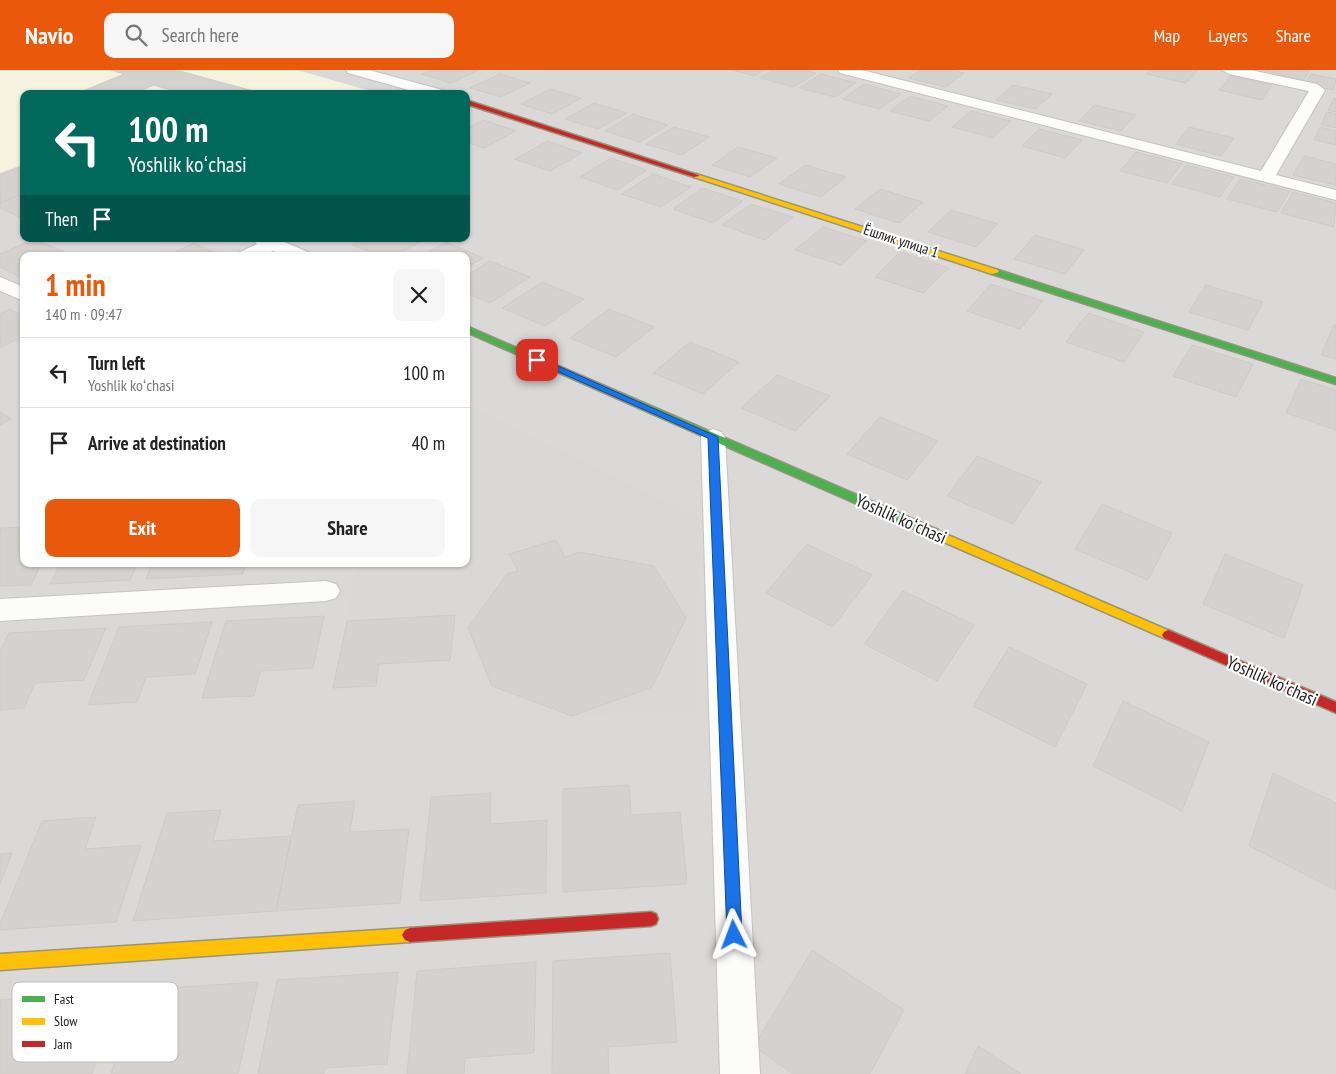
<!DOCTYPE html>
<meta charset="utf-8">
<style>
:root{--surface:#fff;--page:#f6f6f6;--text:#222;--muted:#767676;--line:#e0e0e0;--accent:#ea580c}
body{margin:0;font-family:"PT Sans Narrow",sans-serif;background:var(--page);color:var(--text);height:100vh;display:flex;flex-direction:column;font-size:19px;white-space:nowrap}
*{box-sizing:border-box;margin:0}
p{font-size:16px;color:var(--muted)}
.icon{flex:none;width:28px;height:28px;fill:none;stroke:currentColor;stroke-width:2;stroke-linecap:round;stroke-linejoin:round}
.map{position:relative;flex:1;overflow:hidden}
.drawer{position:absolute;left:20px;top:182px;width:450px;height:315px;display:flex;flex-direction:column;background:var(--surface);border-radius:10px;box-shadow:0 1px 4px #0004}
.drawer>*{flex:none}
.banner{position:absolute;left:20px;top:20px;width:450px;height:152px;border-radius:10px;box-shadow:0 1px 4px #0004;background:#00695c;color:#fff;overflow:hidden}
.pin{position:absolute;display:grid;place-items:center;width:42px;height:42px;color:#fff;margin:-21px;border-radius:10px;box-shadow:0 2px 8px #0006}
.me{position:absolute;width:55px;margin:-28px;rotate:357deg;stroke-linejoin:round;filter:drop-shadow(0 0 4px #0008)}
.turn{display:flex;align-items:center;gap:18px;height:105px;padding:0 25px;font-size:22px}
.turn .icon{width:65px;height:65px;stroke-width:2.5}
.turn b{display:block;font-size:35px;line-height:42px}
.then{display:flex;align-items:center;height:48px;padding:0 25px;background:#0003;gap:10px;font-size:19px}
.round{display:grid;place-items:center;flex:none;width:52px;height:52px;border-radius:10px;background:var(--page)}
.head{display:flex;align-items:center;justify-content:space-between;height:85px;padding:0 25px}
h1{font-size:30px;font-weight:700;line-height:38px;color:var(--accent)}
.button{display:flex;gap:10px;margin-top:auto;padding:10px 25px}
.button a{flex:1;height:58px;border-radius:10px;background:var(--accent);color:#fff;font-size:20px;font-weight:700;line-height:58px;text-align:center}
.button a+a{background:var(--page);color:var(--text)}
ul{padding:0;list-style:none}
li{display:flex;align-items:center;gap:15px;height:70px;padding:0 25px;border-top:1px solid var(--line)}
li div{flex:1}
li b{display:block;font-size:19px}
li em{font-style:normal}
header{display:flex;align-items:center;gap:30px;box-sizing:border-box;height:70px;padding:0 25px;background:var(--accent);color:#fff}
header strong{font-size:24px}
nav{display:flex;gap:28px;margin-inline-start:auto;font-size:18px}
.search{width:350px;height:45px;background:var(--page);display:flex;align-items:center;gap:12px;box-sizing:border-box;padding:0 18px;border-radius:10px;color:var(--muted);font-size:19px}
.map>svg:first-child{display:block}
.residential{fill:#dbd9d7;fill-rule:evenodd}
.education{fill:#f6f2e0}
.religious{fill:#dad8d7}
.building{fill:#d4d1ce;stroke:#cfcac6}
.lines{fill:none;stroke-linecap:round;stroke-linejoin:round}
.street-casing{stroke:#c4c3c1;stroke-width:2}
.fast-casing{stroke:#97947c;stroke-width:3}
.slow-casing{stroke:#97947c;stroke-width:3}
.jam-casing{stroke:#97947c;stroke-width:3}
.street{fill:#fcfcfb;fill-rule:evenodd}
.fast{fill:#4caf50;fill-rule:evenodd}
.slow{fill:#ffc107;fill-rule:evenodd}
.jam{fill:#c62828;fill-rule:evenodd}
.route{fill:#1a73e8;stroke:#114b97}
.labels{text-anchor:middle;stroke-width:4.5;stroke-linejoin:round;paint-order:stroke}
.far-street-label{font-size:15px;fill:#1d1d1d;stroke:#fff}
.street-label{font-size:18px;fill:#1d1d1d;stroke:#fff}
.key{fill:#fff;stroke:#bbb;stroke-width:1}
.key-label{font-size:14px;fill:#1d1d1d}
</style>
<header>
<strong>Navio</strong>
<div class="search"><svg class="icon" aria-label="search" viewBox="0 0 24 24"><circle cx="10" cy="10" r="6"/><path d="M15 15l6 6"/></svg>Search here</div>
<nav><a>Map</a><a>Layers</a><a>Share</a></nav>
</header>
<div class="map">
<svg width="1336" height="1004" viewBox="0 0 1336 1004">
<rect width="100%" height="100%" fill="#ece9e5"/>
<path class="residential" d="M0,0H1336V1004H0ZM24,24H466V169H24ZM24,186H466V494H24Z"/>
<path class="education" d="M0,0H297L381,24H24V94L0,103Z"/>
<path class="religious" d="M466,334L699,448L696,641L572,646L492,616L468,558L456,543L347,547L357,494H466Z"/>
<g class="building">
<path d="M110,0H176L264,24H173L177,22L154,15L133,24H76L124,4Z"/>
<path d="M432,0H479L451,13L422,4Z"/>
<path d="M732,0H764L754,6Z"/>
<path d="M773,0H804L816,3L794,17L760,8Z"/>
<path d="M920,0H951L964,3L946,17L909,8Z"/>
<path d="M1150,0H1198L1186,13L1146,4Z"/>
<path d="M1262,0H1310L1303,10Z"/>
<path d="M500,4L530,13L501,27L470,18Z"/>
<path d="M821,4L856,13L835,27L799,18Z"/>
<path d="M1311,4L1336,9L1334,20L1304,14Z"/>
<path d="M1231,6L1272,15L1262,30L1219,20Z"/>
<path d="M864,14L901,24L880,39L843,29Z"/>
<path d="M1013,15L1052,24L1035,39L996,30Z"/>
<path d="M550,19L581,28L552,44L521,34Z"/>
<path d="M910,26L948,36L929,51L890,41Z"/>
<path d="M1334,28L1336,29V42L1328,40Z"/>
<path d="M594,33L627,43L598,59L565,49Z"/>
<path d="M1094,35L1136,45L1121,61L1079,51Z"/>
<path d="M971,41L1011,51L993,68L952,57Z"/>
<path d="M1327,42L1336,44V58L1321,55Z"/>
<path d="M633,44L668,55L640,72L605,61Z"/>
<path d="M484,50L516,61L484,78L466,72V59Z"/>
<path d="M674,57L709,67L682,85L646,74Z"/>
<path d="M1189,57L1234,68L1221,86L1176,74Z"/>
<path d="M1320,57L1336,61V75L1314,70Z"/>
<path d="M1039,59L1082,70L1065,88L1022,76Z"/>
<path d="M548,71L582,83L550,101L515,89Z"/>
<path d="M738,77L777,88L750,107L712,95Z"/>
<path d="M1136,82L1182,94L1167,113L1120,101Z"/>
<path d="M1304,86L1336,94V115L1293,105Z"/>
<path d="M611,88L647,100L617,120L580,107Z"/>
<path d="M805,95L846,107L821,127L779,114Z"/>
<path d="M1186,95L1234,107L1220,127L1172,114Z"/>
<path d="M23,96L24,123L0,133V105Z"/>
<path d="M653,104L691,117L661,137L622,124Z"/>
<path d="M1240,109L1290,121L1277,142L1227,129Z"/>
<path d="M702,118L743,131L713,153L673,139Z"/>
<path d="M880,119L923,132L899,153L855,139Z"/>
<path d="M1293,122L1336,133L1334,157L1281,143Z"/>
<path d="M24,123V149L0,138V133Z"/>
<path d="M751,134L793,147L765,170L722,155Z"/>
<path d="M951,140L998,154L976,177L928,162Z"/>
<path d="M823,157L867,171L841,195L795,180Z"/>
<path d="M1035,165L1084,180L1065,204L1014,189Z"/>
<path d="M34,169L74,186H24V209L0,197V184Z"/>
<path d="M363,169H425L395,186H381L352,175Z"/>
<path d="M446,172L483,188L466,198V186H422Z"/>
<path d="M194,173L213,182L204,186H167Z"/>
<path d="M900,182L949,198L923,223L875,207Z"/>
<path d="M490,191L530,207L490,233L466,223V206Z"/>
<path d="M542,212L584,229L545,256L502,238Z"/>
<path d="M991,214L1043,231L1020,259L967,241Z"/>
<path d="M1206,215L1263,232L1248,260L1189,242Z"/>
<path d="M10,239L24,247V266L0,278V244Z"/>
<path d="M609,239L654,257L616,287L570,268Z"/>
<path d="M1088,243L1144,262L1124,292L1066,272Z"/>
<path d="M1334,255H1336V289L1321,285Z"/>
<path d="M690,272L739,292L703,324L653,303Z"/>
<path d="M1192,275L1253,294L1236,327L1173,306Z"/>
<path d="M777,305L830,326L795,361L741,338Z"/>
<path d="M1301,309L1336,320V360L1286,343Z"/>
<path d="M0,342L11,349L0,355Z"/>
<path d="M880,347L938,371L907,410L847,384Z"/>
<path d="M977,386L1041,412L1013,454L947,426Z"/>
<path d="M1102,434L1172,463L1148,510L1075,479Z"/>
<path d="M24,457L18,472H24V494H41L31,515L0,516V458Z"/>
<path d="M556,470L565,487L580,482L654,496L686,548L652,617L572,646L492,616L468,558L507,504L518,501L509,484Z"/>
<path d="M807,474L872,505L833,557L766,523Z"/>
<path d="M1225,484L1303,515L1284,568L1203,534Z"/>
<path d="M60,494H137L130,510L50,514Z"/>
<path d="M152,494H246L243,504L146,509Z"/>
<path d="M903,521L974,555L937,611L864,574Z"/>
<path d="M455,545L450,590L379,594L376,616L333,618L347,551Z"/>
<path d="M324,546L313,598L260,601L254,626L202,628L226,551Z"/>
<path d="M212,552L195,604L146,607L137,632L88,635L119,557Z"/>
<path d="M106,558L84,610L35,613L24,638L0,640V581L9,563Z"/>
<path d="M1009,577L1087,614L1055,677L973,636Z"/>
<path d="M1123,631L1209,672L1182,741L1093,696Z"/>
<path d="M1273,703L1336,733V820L1249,776Z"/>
<path d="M629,715L631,745L680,742L687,814L563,822V719Z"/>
<path d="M491,723L490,754L547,750L546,823L420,831L431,727Z"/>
<path d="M355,731L350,762L409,759L400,833L276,841L298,735Z"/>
<path d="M221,740L213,771L291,766L276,841L133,851L167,743Z"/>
<path d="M96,747L85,779L141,775L116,852L0,860V854L42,751Z"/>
<path d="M12,783L0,814V784Z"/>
<path d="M812,880L904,940L870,1004H793L754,976Z"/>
<path d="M670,883L677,972L608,977L609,1004H552L553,891Z"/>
<path d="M536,892L534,983L465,988L464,1004H407L417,901Z"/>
<path d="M398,902L387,994L325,998L324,1004H258L277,910Z"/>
<path d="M258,912L238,1004H111L135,920Z"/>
<path d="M117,921L92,1004H0V930Z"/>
<path d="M978,976L1021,1004H965Z"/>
</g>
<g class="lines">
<defs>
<g id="street">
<path d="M346,0H369L446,21L448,24H423L348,3Z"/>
<path d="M838,0H862L1261,101L1309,21L1229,4L1222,0H1250L1317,14L1325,20L1276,105L1336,120V130L840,3Z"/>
<path d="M252,169H277L308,182L311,186H285L273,181L262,186H238L240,182L257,174Z"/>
<path d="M0,207L24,217V231L0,221Z"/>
<path d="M713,359L721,362L725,367L760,1004H720L701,367L705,362Z"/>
<path d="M326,511L336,514L340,521L336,528L326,531L0,551V529Z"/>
</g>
<g id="fast">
<path d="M992,200H998L1336,308V314L992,204Z"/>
<path d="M466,256L938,460L939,463L934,467L930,466L466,262Z"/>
</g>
<g id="slow">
<path d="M696,104L998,200L999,202L992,204L694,107L692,106Z"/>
<path d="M934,459L1172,562L1174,565L1172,568H1164L930,466L929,463L930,460Z"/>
<path d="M410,858L415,860L418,865L415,870L410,872L0,900V884Z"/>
</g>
<g id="jam">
<path d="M466,30L698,105L700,106L694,107L466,34Z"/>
<path d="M1168,560L1336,632V643L1164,568L1162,565L1164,562Z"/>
<path d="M651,842L656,844L658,849L656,854L651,856L410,872L405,870L402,865L405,860L410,858Z"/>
</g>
</defs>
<use href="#street" class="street-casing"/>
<use href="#fast" class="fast-casing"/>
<use href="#slow" class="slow-casing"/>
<use href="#jam" class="jam-casing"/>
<use href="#street" class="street"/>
<use href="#fast" class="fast"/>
<use href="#slow" class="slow"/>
<use href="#jam" class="jam"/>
</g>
<path class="route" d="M534,288H540L718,367L742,865L740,870L734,872L729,870L727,865L708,368L534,291Z"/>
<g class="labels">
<g class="far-street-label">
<text transform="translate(901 171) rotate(18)" y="5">Ёшлик улица 1</text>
</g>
<g class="street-label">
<text transform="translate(901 449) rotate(24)" y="6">Yoshlik koʻchasi</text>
<text transform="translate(1272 611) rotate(24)" y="6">Yoshlik koʻchasi</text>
</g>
</g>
<rect x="12" y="912" width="166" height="80" rx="8" class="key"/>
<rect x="22" y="926" width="23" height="6" fill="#4caf50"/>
<rect x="22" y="948" width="23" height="7" fill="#ffc107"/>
<rect x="22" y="971" width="23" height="6" fill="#c62828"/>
<g class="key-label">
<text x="54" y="934">Fast</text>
<text x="54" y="956">Slow</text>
<text x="54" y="979">Jam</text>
</g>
</svg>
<div class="pin" style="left:537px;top:290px;background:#d93025"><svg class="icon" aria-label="arrive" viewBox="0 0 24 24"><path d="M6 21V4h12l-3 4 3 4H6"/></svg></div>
<svg class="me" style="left:734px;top:865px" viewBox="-20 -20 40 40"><path d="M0-17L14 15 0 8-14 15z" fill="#1a73e8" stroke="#fff" stroke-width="4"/></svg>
<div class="banner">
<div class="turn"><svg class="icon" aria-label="left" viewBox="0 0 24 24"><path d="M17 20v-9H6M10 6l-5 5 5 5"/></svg><div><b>100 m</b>Yoshlik koʻchasi</div></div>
<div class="then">Then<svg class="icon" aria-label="arrive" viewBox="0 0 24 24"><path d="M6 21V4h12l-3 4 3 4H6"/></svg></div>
</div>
<section class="drawer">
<div class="head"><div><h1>1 min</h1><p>140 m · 09:47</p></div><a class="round"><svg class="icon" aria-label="close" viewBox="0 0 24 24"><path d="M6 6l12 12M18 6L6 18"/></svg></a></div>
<ul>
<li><svg class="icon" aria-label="left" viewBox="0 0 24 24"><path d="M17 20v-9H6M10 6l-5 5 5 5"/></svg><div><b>Turn left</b><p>Yoshlik koʻchasi</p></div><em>100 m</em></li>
<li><svg class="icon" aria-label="arrive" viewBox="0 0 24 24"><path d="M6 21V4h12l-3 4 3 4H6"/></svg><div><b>Arrive at destination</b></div><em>40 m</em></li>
</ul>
<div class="button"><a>Exit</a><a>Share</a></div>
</section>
</div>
